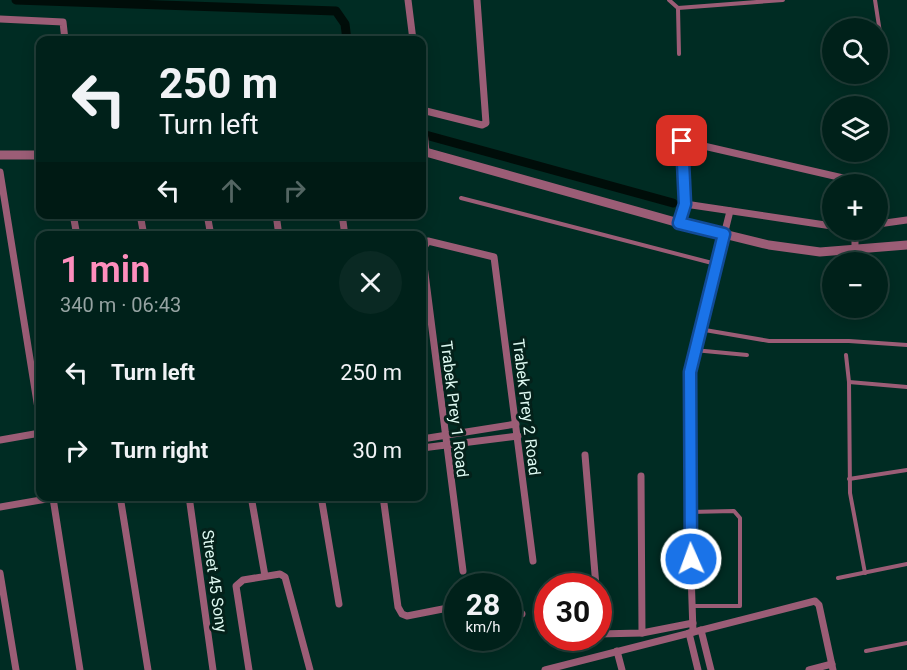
<!DOCTYPE html>
<meta charset="utf-8">
<style>
:root{--surface:#00211a;--page:#0a2923;--text:#f1f3f6;--muted:#95a3a2;--line:#223e39;--accent:#fe8ebd}
body{margin:0;font-family:Roboto,sans-serif;background:var(--page);color:var(--text);height:100vh;display:flex;flex-direction:column;font-size:22px;white-space:nowrap}
*{box-sizing:border-box;margin:0}
p{font-size:20px;color:var(--muted)}
.icon{flex:none;width:33px;height:33px;fill:none;stroke:currentColor;stroke-width:2;stroke-linecap:round;stroke-linejoin:round}
.map{position:relative;flex:1;overflow:hidden}
.side{position:absolute;left:36px;top:231px;width:390px;height:270px;display:flex;flex-direction:column;background:var(--surface);border-radius:12px;box-shadow:0 3px 15px #0003,0 0 0 2px var(--line)}
.side>*{flex:none}
.hud{position:absolute;left:36px;top:36px;width:390px;height:183px;border-radius:12px;box-shadow:0 3px 15px #0003,0 0 0 2px var(--line);background:#00211a;color:var(--text);overflow:hidden}
.fabs{position:absolute;left:822px;top:18px;display:grid;gap:12px}
.fabs a{display:grid;place-items:center;width:66px;height:66px;border-radius:50%;background:var(--surface);box-shadow:0 3px 15px #0003,0 0 0 2px var(--line);font-size:30px}
.speed{position:absolute;left:444px;top:573px;display:flex;gap:12px;font-size:30px;font-weight:700;text-align:center}
.speed>*{display:grid;place-content:center;width:78px;height:78px;border-radius:50%;background:var(--surface);box-shadow:0 3px 15px #0003,0 0 0 2px var(--line);line-height:1}
.speed small{font-size:15px;font-weight:400}
.speed .limit{border:9px solid #d22;background:#fff;color:#111}
.pin{position:absolute;display:grid;place-items:center;width:51px;height:51px;color:#fff;margin:-26px;border-radius:12px;box-shadow:0 3px 9px #0006}
.me{position:absolute;width:66px;margin:-33px;rotate:358deg;stroke-linejoin:round;filter:drop-shadow(0 0 4px #0008)}
.turn{display:flex;align-items:center;gap:21px;height:126px;padding:0 24px;font-size:27px}
.turn .icon{width:78px;height:78px;stroke-width:2.5}
.turn b{display:block;font-size:42px;line-height:51px}
.lanes{display:flex;align-items:center;height:57px;padding:0 24px;background:#0003;justify-content:center;gap:30px;direction:ltr}
.lanes .off{opacity:.35}
.round{display:grid;place-items:center;flex:none;width:63px;height:63px;border-radius:32px;background:var(--page)}
.overview{display:flex;align-items:center;justify-content:space-between;height:102px;padding:0 24px}
h1{font-size:36px;font-weight:600;line-height:45px;color:var(--accent)}
ul{padding:0;list-style:none}
li{display:flex;align-items:center;gap:18px;height:78px;padding:0 24px}
li div{flex:1}
li b{display:block;font-size:22px}
li em{font-style:normal}
.map>svg:first-child{display:block}
.lines{fill:none;stroke-linecap:round;stroke-linejoin:round}
.canal{stroke:#000d09;stroke-width:9}
.service{stroke:#9b5d76;stroke-width:4}
.minor{stroke:#9b5d76;stroke-width:7}
.tertiary{stroke:#9b5d76;stroke-width:9}
.route-casing{stroke:#114b97;stroke-width:15}
.route{stroke:#1a73e8;stroke-width:10}
.labels{text-anchor:middle;stroke-width:6;stroke-linejoin:round;paint-order:stroke}
.street-label{font-size:16px;fill:#def9f1;stroke:#04211a}
</style>
<div class="map">
<svg width="907" height="670" viewBox="0 0 907 670">
<rect width="100%" height="100%" fill="#002c23"/>
<g class="lines">
<g class="canal">
<path d="M16,0L336,11L345,24L347,40"/>
<path d="M422,134L673,203"/>
</g>
<g class="service">
<path d="M669,0L678,8L783,0"/>
<path d="M875,0L881,39"/>
<path d="M678,8L679,54"/>
<path d="M461,198L716,264"/>
<path d="M699,329L769,341H849L907,345"/>
<path d="M694,350L747,355"/>
<path d="M846,355L849,382L850,493L865,573"/>
<path d="M849,382L907,387"/>
<path d="M849,479L907,470"/>
<path d="M689,512L734,511L740,518V606H693"/>
<path d="M838,578L907,564"/>
<path d="M866,651L907,643"/>
</g>
<g class="minor">
<path d="M408,0L413,40"/>
<path d="M0,19L63,22L65,40"/>
<path d="M422,109L426,152"/>
<path d="M422,110L482,125L486,123L477,0"/>
<path d="M0,172L40,421"/>
<path d="M685,204L832,226"/>
<path d="M73,214L77,236"/>
<path d="M140,214L144,236"/>
<path d="M207,214L211,236"/>
<path d="M276,214L279,236"/>
<path d="M342,214L345,236"/>
<path d="M679,223L685,204L682,141L856,181V184"/>
<path d="M878,224L907,220"/>
<path d="M855,251V230"/>
<path d="M422,439L516,424"/>
<path d="M0,440L40,433"/>
<path d="M422,448L518,436"/>
<path d="M585,455L596,586"/>
<path d="M641,476L642,633"/>
<path d="M120,496L148,670"/>
<path d="M189,496L213,670"/>
<path d="M251,496L265,576"/>
<path d="M321,496L339,604"/>
<path d="M383,496L398,607L402,614L407,616L458,606"/>
<path d="M53,498L80,670"/>
<path d="M0,507L64,496"/>
<path d="M463,571L422,250L428,241L494,257L533,561"/>
<path d="M0,573L16,670"/>
<path d="M598,611L601,634"/>
<path d="M508,612L522,614"/>
<path d="M701,630L711,670"/>
<path d="M693,632L689,512L690,372L730,211"/>
<path d="M689,633L698,670"/>
<path d="M598,634L642,633L693,623"/>
<path d="M617,651L622,670"/>
<path d="M249,670L236,586L243,580L280,574L285,577L310,670"/>
<path d="M545,670L815,601L819,605L833,670"/>
<path d="M809,670L832,664"/>
</g>
<g class="tertiary">
<path d="M422,151L679,223L769,245L820,252L907,245"/>
<path d="M0,155H40"/>
</g>
</g>
<g class="lines">
<defs>
<path id="route" d="M682,141L685,204L679,223L724,234L690,372L691,559"/>
</defs>
<use href="#route" class="route-casing"/>
<use href="#route" class="route"/>
</g>
<g class="labels">
<g class="street-label">
<text transform="translate(527 407) rotate(83)" y="6">Trabek Prey 2 Road</text>
<text transform="translate(455 409) rotate(83)" y="6">Trabek Prey 1 Road</text>
<text transform="translate(215 581) rotate(82)" y="6">Street 45 Sony</text>
</g>
</g>
</svg>
<div class="fabs">
<a><svg class="icon" aria-label="search" viewBox="0 0 24 24"><circle cx="10" cy="10" r="6"/><path d="M15 15l6 6"/></svg></a>
<a><svg class="icon" aria-label="layers" viewBox="0 0 24 24"><path d="M12 4l9 5-9 5-9-5zM3 14l9 5 9-5"/></svg></a>
<a>+</a>
<a>−</a>
</div>
<div class="speed"><div>28<small>km/h</small></div><div class="limit">30</div></div>
<div class="pin" style="left:682px;top:141px;background:#d93025"><svg class="icon" aria-label="arrive" viewBox="0 0 24 24"><path d="M6 21V4h12l-3 4 3 4H6"/></svg></div>
<svg class="me" style="left:691px;top:559px" viewBox="-20 -20 40 40"><circle r="17" fill="#1a73e8" stroke="#fff" stroke-width="3"/><path d="M0-11L8 9 0 5-8 9z" fill="#fff"/></svg>
<div class="hud">
<div class="turn"><svg class="icon" aria-label="left" viewBox="0 0 24 24"><path d="M17 20v-9H6M10 6l-5 5 5 5"/></svg><div><b>250 m</b>Turn left</div></div>
<div class="lanes"><svg class="icon" aria-label="left" viewBox="0 0 24 24"><path d="M17 20v-9H6M10 6l-5 5 5 5"/></svg><svg class="icon off" aria-label="ahead" viewBox="0 0 24 24"><path d="M12 20V5M6 11l6-6 6 6"/></svg><svg class="icon off" aria-label="right" viewBox="0 0 24 24"><path d="M7 20v-9h11M14 6l5 5-5 5"/></svg></div>
</div>
<section class="side">
<div class="overview"><div><h1>1 min</h1><p>340 m · 06:43</p></div><a class="round"><svg class="icon" aria-label="close" viewBox="0 0 24 24"><path d="M6 6l12 12M18 6L6 18"/></svg></a></div>
<ul>
<li><svg class="icon" aria-label="left" viewBox="0 0 24 24"><path d="M17 20v-9H6M10 6l-5 5 5 5"/></svg><div><b>Turn left</b></div><em>250 m</em></li>
<li><svg class="icon" aria-label="right" viewBox="0 0 24 24"><path d="M7 20v-9h11M14 6l5 5-5 5"/></svg><div><b>Turn right</b></div><em>30 m</em></li>
</ul>
</section>
</div>
